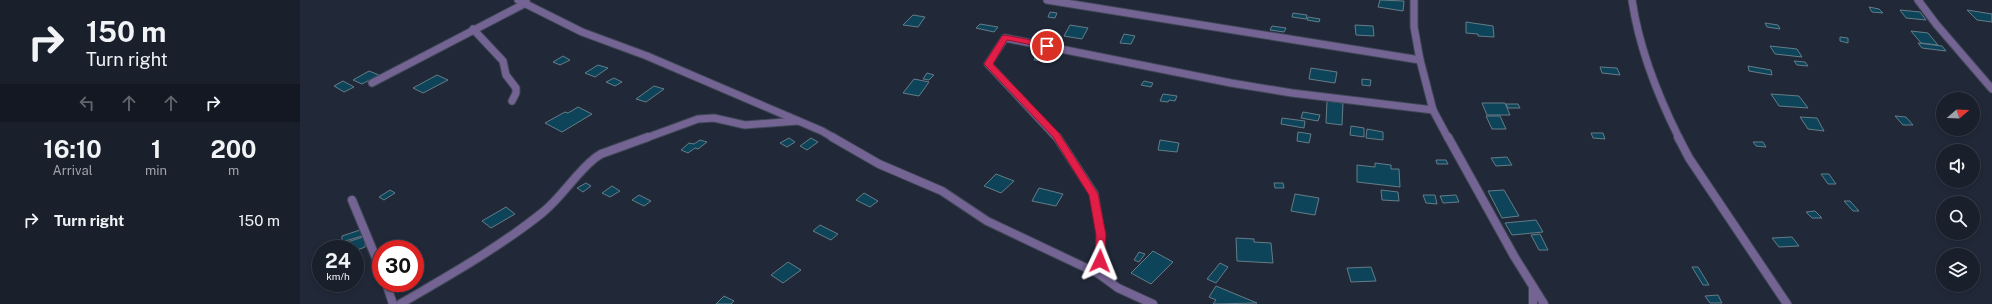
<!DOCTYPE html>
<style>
:root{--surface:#191f2b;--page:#262c37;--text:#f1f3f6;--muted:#9fa2a9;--line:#373d47}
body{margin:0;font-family:"Public Sans",sans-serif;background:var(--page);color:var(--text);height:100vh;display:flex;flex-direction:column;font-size:15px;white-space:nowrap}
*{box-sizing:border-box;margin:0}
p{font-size:13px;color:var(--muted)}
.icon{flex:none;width:22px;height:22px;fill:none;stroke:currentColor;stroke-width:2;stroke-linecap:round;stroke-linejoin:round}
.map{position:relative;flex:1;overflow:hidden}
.side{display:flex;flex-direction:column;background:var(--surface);width:300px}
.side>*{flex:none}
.hud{background:#191f2b;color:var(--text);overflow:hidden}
.needle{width:26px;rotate:71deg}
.fabs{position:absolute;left:1636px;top:92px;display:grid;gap:8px}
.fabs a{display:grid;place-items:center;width:44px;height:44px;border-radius:50%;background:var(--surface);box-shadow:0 2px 6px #0003,0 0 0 1px var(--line);font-size:20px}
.speed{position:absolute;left:12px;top:240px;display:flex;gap:8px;font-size:20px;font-weight:700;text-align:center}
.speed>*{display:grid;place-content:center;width:52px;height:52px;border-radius:50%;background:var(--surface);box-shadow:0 2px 6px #0003,0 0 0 1px var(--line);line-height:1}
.speed small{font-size:10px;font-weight:400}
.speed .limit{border:6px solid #d22;background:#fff;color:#111}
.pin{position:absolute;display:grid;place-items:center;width:34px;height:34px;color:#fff;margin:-17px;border:2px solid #fff;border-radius:50%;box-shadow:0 1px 4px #0007}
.me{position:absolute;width:44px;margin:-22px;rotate:2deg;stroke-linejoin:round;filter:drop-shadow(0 0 3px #0008)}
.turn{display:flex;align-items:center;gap:14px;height:84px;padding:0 20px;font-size:18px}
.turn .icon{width:52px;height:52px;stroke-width:2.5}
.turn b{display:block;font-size:28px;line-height:34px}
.lanes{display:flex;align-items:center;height:38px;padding:0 20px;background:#0003;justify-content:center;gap:20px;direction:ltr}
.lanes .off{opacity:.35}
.eta{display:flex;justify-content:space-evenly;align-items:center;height:68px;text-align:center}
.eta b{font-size:24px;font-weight:700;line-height:28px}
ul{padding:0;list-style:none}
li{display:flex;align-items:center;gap:12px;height:60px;padding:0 20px}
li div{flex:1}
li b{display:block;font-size:15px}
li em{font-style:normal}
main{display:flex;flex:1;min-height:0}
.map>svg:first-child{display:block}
.building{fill:#0e445a;stroke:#657c87}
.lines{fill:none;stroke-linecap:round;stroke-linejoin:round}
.minor-far1-casing{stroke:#3f4756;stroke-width:9}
.minor-casing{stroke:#3f4756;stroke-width:10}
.tertiary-far1-casing{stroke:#3f4756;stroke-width:9}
.tertiary-casing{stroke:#3f4756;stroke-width:10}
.minor-far1{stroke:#746494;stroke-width:7}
.minor{stroke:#746494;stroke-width:8}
.tertiary-far1{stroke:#746494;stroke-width:7}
.tertiary{stroke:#746494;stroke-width:8}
.route{fill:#e11d48;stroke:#92132f}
</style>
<main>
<section class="side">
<div class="hud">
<div class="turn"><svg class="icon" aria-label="right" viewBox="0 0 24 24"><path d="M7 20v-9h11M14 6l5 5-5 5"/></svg><div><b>150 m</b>Turn right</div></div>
<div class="lanes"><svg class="icon off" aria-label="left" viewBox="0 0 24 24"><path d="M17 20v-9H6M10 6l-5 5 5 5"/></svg><svg class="icon off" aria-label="ahead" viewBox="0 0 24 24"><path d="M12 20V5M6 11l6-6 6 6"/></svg><svg class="icon off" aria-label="ahead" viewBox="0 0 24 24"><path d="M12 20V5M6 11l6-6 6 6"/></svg><svg class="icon" aria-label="right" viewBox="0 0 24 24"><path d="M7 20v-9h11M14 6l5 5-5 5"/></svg></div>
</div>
<div class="eta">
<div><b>16:10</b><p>Arrival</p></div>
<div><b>1</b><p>min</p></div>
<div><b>200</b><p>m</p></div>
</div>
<ul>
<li><svg class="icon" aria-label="right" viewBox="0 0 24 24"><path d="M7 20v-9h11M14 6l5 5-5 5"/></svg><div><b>Turn right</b></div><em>150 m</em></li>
</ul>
</section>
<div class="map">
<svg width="1692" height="304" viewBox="0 0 1692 304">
<rect width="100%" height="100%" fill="#212939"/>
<g class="building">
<path d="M1080,0L1104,1L1103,11L1078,7Z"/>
<path d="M1569,7L1579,9L1583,13L1572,12Z"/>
<path d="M1600,10L1620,12L1626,20L1606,18Z"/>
<path d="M1667,10L1692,14V22L1677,20Z"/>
<path d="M750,12L757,13L755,18L748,17Z"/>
<path d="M993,13L1007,15L1006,19L992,17Z"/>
<path d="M613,15L625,17L618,27L603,25Z"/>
<path d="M1008,17L1020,19L1019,22L1007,20Z"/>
<path d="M1166,22L1193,26L1194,37L1178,36V34L1166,33Z"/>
<path d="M1465,23L1478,25L1480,29L1467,27Z"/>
<path d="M680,24L698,27L694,32L676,28Z"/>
<path d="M770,25L788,28L782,39L764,36Z"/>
<path d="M1055,25L1073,26L1074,36L1056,35Z"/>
<path d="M972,26L986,28L984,32L970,30Z"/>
<path d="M1611,31L1628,33L1638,45L1621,43Z"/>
<path d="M824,34L835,36L831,44L820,43Z"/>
<path d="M1540,37L1548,38V43L1540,41Z"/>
<path d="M1618,43L1642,46L1646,51L1622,48Z"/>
<path d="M1470,46L1497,49L1502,57L1475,54Z"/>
<path d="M738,51L751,52L747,61L734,60Z"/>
<path d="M263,56L270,60L260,65L253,62Z"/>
<path d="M1494,61L1505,62L1508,66L1497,65Z"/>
<path d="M298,65L308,68L295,77L285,73Z"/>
<path d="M1448,66L1471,70L1472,75L1449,71Z"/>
<path d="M1300,67L1317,68L1320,75L1302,73Z"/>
<path d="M1011,68L1037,72L1035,83L1009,79Z"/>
<path d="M69,71L79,75L62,84L53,80Z"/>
<path d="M627,73L634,75L629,80L623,79Z"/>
<path d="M137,75L148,80L123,93L113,88Z"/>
<path d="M314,78L322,82L315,86L306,82Z"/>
<path d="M614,79L629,82L619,96L603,93Z"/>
<path d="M1062,79L1071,80L1070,86L1062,85Z"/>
<path d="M43,81L54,87L44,92L34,86Z"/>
<path d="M844,81L853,83L851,87L841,85Z"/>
<path d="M354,86L364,89L346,102L336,99Z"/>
<path d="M863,94L877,96L875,101L869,100L868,102L860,101Z"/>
<path d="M1471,94L1499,96L1508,108L1479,106Z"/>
<path d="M1027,101L1043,103L1042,125L1026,123Z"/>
<path d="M1182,103H1205L1210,115H1187Z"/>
<path d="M1206,104H1218L1220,108H1208Z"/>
<path d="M278,107L292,114L262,132L245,123L265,112L268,113Z"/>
<path d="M1003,112L1020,115L1018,121L1001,118Z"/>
<path d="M1186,116H1200L1206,129H1192Z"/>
<path d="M1595,116L1606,117L1613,125H1603Z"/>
<path d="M1500,117L1517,118L1524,131L1508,129Z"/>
<path d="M982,118L1005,121L1004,128L981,124Z"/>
<path d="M1051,126L1064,128V137L1050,135Z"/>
<path d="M1067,129L1083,132V140L1066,138Z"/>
<path d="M998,132L1011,134L1009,143L997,141Z"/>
<path d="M1291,133H1303L1305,139L1293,138Z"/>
<path d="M489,138L495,142L487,147L480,143Z"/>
<path d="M511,138L518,142L507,150L500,146Z"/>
<path d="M400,140L407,142L398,149L395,148L388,153L381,150L389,143L394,144Z"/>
<path d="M860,140L879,143L877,152L858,150Z"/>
<path d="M1453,142H1463L1466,147L1456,146Z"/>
<path d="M1207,157L1212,165L1196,166L1191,158Z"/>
<path d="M1136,160H1146L1148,164H1137Z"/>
<path d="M1075,163L1091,165V169H1099L1100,187L1057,182V165L1075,167Z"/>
<path d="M696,174L714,181L701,193L684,186Z"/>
<path d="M1521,174H1529L1536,184H1528Z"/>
<path d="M286,183L291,186L283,192L277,188Z"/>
<path d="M974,183H983L984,188H975Z"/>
<path d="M312,186L320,191L310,197L302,193Z"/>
<path d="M739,188L763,194L756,206L732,201Z"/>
<path d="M90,190L95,193L84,200L79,197Z"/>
<path d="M1081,190L1098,192L1099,201L1082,200Z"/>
<path d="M1204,190L1219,216L1202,218L1188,191Z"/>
<path d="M564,193L578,201L570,207L556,200Z"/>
<path d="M995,194L1019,198L1015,215L991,211Z"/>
<path d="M339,195L351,201L344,206L332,200Z"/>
<path d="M1123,195H1135L1137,204L1126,203Z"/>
<path d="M1156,195L1159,202L1143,203L1140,196Z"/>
<path d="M1544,201H1550L1559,211H1553Z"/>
<path d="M206,207L215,214L191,228L182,221Z"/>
<path d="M1515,211L1522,218H1512L1506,212Z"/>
<path d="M1236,220L1243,232L1212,235L1205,223Z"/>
<path d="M520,225L538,234L531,240L513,231Z"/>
<path d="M63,229L62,236L42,242V236Z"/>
<path d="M1240,234L1248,250H1239L1231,235Z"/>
<path d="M66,236L65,247L55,251V249H35V246Z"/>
<path d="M1492,237L1499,246L1479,247L1472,238Z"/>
<path d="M936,238L954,239V242L971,243L973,263L937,261Z"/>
<path d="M853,251L873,262L851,284L831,273Z"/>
<path d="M839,252L845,254L839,262L834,260Z"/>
<path d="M488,262L501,270L483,283L471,275Z"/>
<path d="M920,263L928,267L916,283L907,279Z"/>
<path d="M1071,267L1076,281L1051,282L1047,268Z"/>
<path d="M1392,267H1398L1409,285H1403Z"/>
<path d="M916,286L957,303L913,304L916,300L909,297Z"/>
<path d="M1418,295L1422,303H1410L1405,296Z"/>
<path d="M424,296L434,301L431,304H416Z"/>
</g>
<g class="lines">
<defs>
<g id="minor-far1">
<path d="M218,0L282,32L347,56L522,131L534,138"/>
<path d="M747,0L1120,60"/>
<path d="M1114,0V27L1120,60L1133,110L1148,138"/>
<path d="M1618,0L1636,24L1692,89"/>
<path d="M173,29L203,61L206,75L216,88V93L212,101"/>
<path d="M72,83L224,4L226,1"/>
<path d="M346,138L398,119L414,118L445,125L498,121"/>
<path d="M757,138L688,64L705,38L931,83L992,93L1133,110"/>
</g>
<g id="minor">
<path d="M532,137L579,164L642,191L687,221L799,274L818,288L853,304"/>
<path d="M757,137L794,194L801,235L799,274"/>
<path d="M1148,137L1214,256L1244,304"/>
<path d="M52,200L81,270"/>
<path d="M86,283L93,304"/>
<path d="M1233,287V304"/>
<path d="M100,304C148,276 198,248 242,213C262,197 275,174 295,158L301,154L348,137"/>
</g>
<path id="tertiary-far1" d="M1332,0C1339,48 1357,94 1379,138"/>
<path id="tertiary" d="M1378,137L1389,158L1487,304"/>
</defs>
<use href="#minor-far1" class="minor-far1-casing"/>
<use href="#minor" class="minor-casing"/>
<use href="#tertiary-far1" class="tertiary-far1-casing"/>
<use href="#tertiary" class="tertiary-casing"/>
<use href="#minor-far1" class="minor-far1"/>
<use href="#minor" class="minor"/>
<use href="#tertiary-far1" class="tertiary-far1"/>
<use href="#tertiary" class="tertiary"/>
</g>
<path class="route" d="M705,35L747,43L751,46L747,48L707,40L693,64L759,133L798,194L806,235L804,264H796L795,261L796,235L789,195L753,137L684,64L702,36Z"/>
</svg>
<div class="fabs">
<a><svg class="needle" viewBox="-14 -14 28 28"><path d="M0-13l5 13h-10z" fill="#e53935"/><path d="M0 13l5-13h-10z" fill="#9fa2a9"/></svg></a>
<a><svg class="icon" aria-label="sound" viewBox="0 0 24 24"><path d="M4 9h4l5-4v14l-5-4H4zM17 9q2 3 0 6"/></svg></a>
<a><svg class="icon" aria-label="search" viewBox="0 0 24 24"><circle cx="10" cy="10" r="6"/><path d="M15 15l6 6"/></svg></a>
<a><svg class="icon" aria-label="layers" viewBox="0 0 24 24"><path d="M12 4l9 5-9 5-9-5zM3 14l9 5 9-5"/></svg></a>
</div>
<div class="speed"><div>24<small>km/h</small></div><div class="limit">30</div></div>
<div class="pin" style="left:747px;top:46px;background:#d93025"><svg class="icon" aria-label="arrive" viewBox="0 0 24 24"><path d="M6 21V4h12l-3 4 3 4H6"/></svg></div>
<svg class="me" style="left:800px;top:261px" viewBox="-20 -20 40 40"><path d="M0-17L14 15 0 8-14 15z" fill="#e11d48" stroke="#fff" stroke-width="4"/></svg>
</div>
</main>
